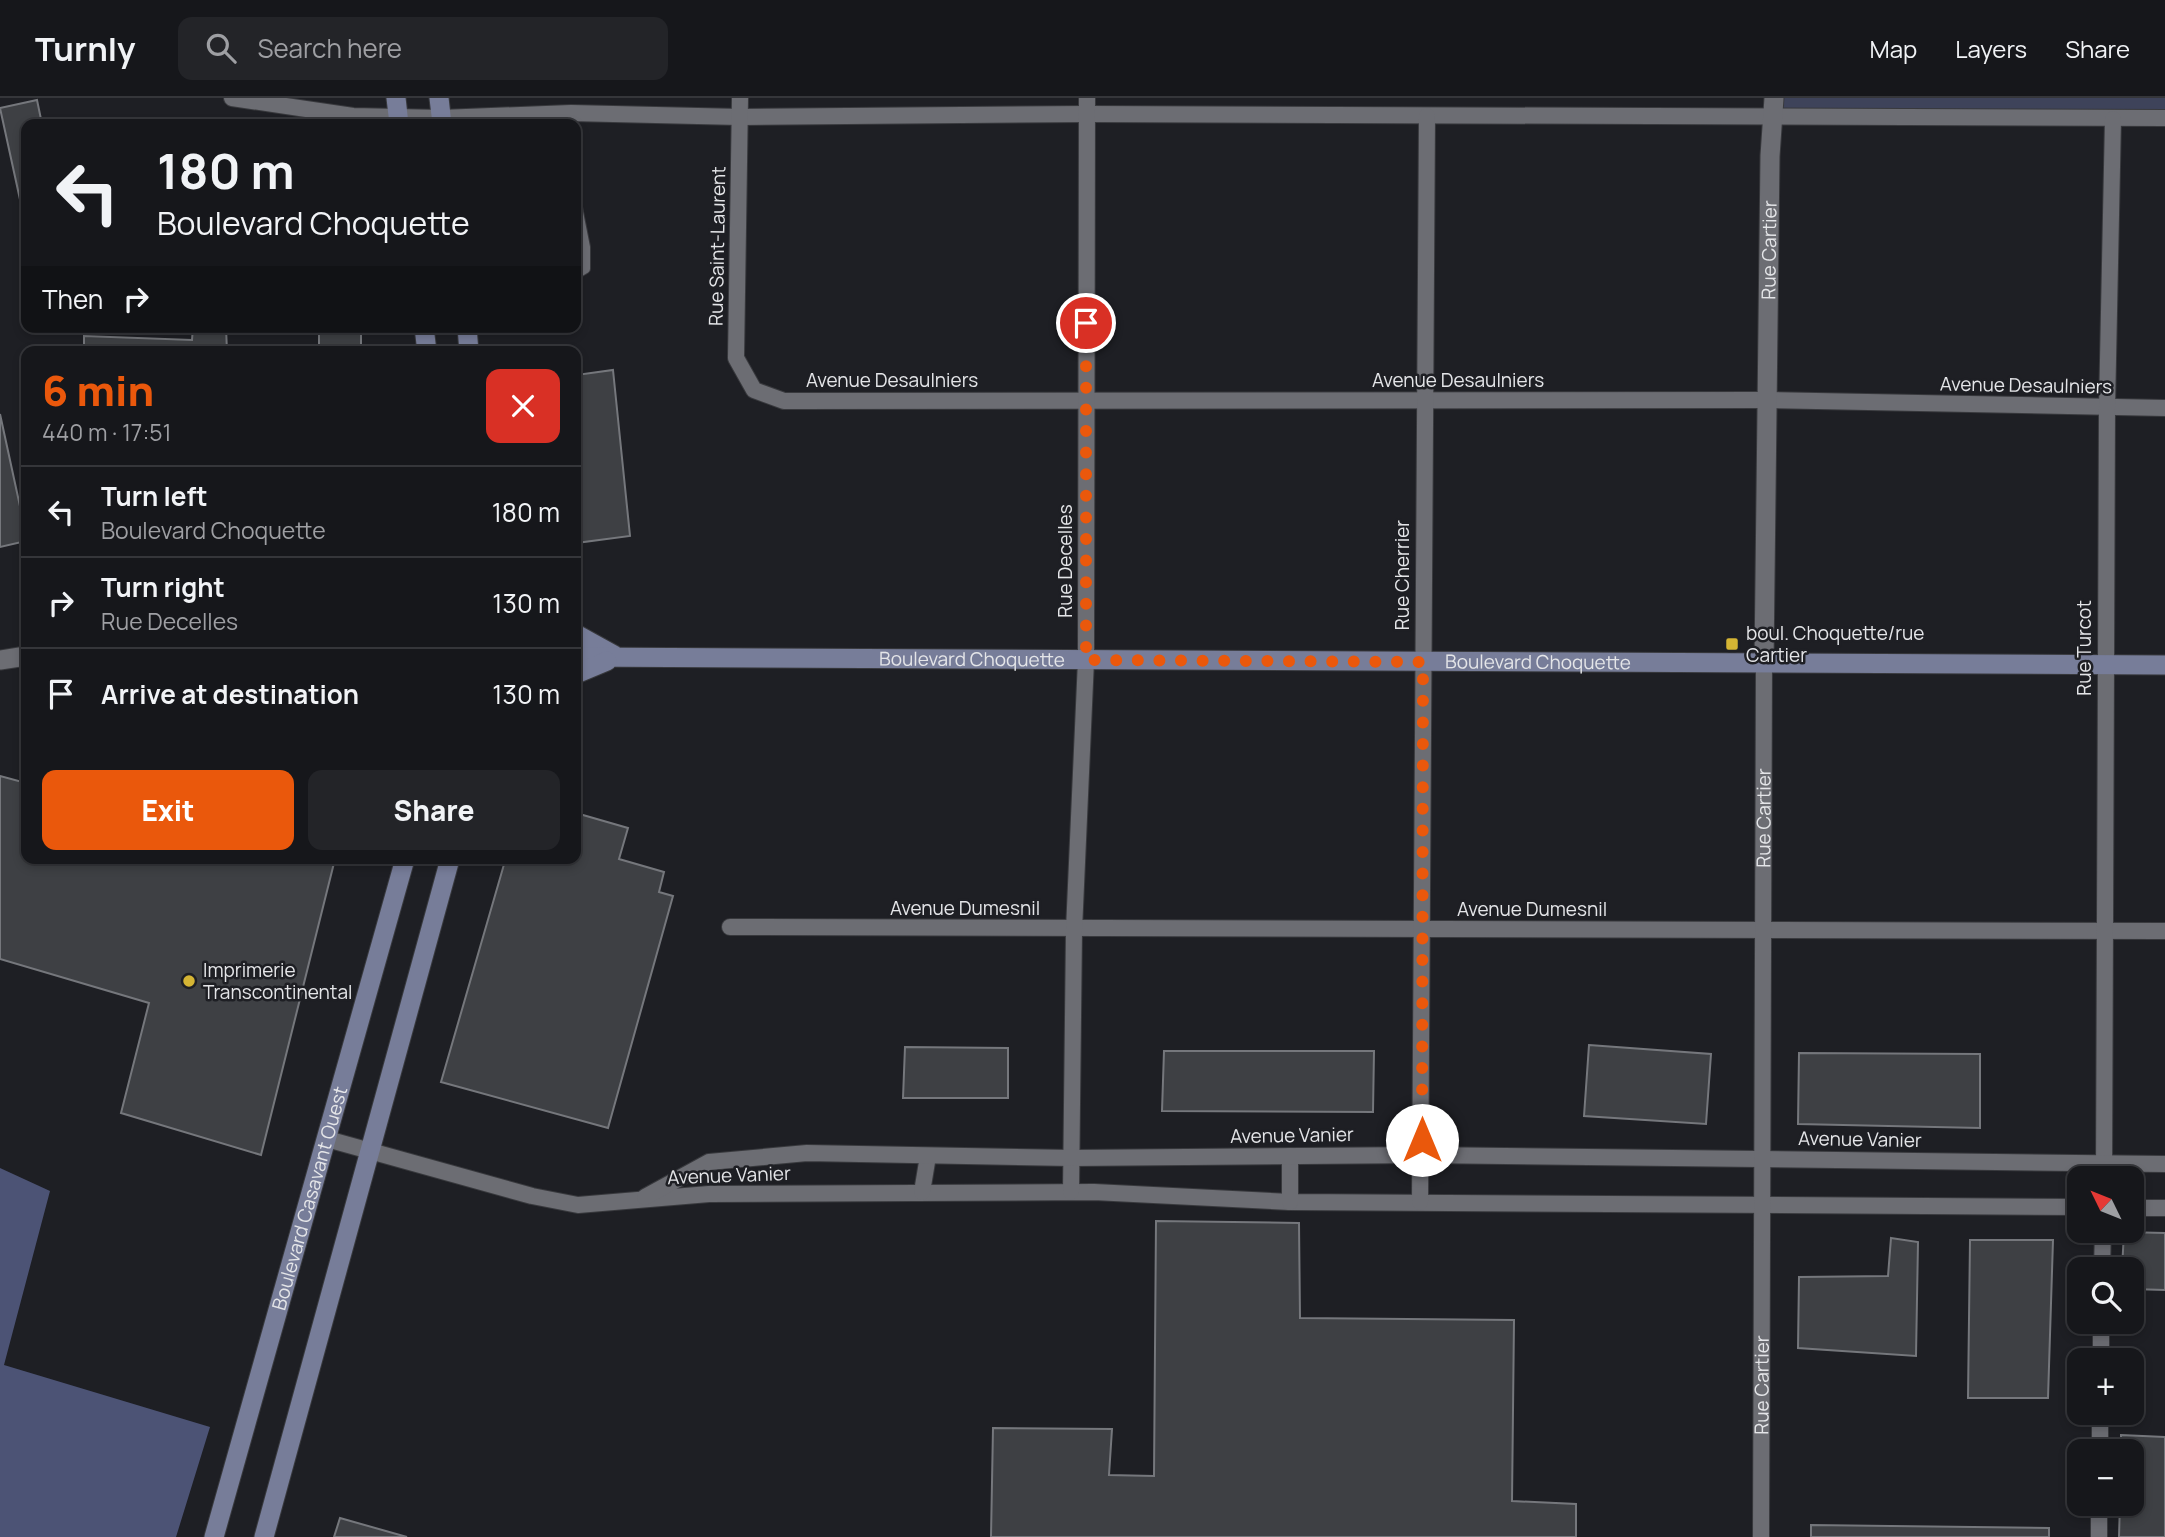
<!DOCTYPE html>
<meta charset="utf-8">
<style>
:root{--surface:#16171b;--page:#232428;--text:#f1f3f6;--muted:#9e9fa3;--line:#35363a;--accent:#ea580c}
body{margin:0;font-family:Manrope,sans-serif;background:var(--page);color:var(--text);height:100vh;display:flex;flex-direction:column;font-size:26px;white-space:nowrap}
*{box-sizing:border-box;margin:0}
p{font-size:23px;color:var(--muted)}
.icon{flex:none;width:38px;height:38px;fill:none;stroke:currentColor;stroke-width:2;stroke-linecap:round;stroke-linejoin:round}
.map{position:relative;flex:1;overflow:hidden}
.sheet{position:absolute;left:21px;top:248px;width:560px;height:518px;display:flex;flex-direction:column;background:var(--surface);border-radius:14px;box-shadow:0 4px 10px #0003,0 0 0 2px var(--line)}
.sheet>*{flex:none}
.hud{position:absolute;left:21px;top:21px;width:560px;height:214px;border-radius:14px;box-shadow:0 4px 10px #0003,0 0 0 2px var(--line);background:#16171b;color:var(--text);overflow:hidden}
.needle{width:46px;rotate:313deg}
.controls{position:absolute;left:2067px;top:1068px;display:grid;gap:14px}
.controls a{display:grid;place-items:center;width:77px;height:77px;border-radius:14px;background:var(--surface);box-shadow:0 4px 10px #0003,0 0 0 2px var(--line);font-size:35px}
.pin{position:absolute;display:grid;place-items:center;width:60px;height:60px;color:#fff;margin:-30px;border:4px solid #fff;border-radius:50%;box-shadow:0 2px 7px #0007}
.me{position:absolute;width:77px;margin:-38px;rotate:0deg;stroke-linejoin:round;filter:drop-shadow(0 0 5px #0008)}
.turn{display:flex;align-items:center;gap:24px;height:147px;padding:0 21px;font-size:32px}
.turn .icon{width:91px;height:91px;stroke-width:2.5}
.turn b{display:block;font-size:49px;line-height:60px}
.then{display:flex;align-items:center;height:66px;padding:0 21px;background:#0003;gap:14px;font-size:26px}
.round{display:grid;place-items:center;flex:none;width:74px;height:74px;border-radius:14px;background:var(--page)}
.head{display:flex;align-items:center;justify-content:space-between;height:119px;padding:0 21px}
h1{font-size:42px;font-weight:800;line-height:52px;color:var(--accent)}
.cta{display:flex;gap:14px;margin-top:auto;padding:14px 21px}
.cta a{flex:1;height:80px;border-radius:14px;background:var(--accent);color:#fff;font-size:28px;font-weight:800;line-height:80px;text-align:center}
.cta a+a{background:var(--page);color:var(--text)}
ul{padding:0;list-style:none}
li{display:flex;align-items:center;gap:21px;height:91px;padding:0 21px;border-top:2px solid var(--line)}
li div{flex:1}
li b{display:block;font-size:26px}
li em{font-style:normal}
header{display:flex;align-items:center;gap:42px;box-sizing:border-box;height:98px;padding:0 35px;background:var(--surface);border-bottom:2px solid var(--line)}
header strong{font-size:33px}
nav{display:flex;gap:38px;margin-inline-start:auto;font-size:24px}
.search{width:490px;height:63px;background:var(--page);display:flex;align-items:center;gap:18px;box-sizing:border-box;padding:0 24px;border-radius:14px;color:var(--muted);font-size:26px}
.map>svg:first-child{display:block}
.green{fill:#3e435a}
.forest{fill:#4c5375}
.building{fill:#3e4044;stroke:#75777c;stroke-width:2}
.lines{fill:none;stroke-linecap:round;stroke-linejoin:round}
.service-casing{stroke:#38393d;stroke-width:10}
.minor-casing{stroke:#38393d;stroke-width:18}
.tertiary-casing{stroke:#38393d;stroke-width:21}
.secondary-casing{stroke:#38393d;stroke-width:21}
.service{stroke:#6c6d73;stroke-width:8}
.minor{stroke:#6c6d73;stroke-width:16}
.tertiary{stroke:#6c6d73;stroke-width:19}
.secondary{stroke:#777d99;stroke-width:19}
.route{stroke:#ea580c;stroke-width:12;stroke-dasharray:0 21.6}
.poi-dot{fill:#d5b534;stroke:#1e1f24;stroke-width:2.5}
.labels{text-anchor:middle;stroke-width:5;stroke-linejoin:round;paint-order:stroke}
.street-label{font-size:19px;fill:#e4e5e8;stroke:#1e1f24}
.poi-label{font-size:19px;fill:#e4e5e8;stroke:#1e1f24;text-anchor:start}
</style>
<header>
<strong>Turnly</strong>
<div class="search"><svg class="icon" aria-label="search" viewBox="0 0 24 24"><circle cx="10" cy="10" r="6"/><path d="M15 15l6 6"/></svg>Search here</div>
<nav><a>Map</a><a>Layers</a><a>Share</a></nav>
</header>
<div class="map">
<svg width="2165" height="1439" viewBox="0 0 2165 1439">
<rect width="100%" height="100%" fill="#1e1f24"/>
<path class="green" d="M1774,0H2165V18L1774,21Z"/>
<path class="forest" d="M0,1070L50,1093L4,1267L210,1329L176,1439H0Z"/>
<g class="building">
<path d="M37,2L42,26H26V129L0,10Z"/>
<path d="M193,229H226L227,254H84V238L192,242Z"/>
<rect x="319" y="235" width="42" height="19"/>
<path d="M613,272L630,438L576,445V277Z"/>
<path d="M0,316L26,436V443L0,449Z"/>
<path d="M0,678L26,685V761H335L261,1057L121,1015L149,905L0,861Z"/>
<path d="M576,715L628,730L619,761L664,774L659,794L673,798L608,1030L441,984L505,763L499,761H576Z"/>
<path d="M1589,947L1711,956L1706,1026L1584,1018Z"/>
<path d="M905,949L1008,950V1000H903Z"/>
<path d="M1164,953H1374L1373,1014L1162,1013Z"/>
<path d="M1799,955L1980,956V1030L1798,1026Z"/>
<path d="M1156,1123L1299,1125L1300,1220L1514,1222L1512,1403L1576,1406V1439H991L993,1330L1112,1331L1109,1377L1154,1378Z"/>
<path d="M2124,1134L2165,1135V1192L2132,1191V1171H2122Z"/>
<path d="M1891,1140L1918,1144L1916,1258L1798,1250L1799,1179L1888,1178Z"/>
<path d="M1970,1142H2053L2048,1300H1968Z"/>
<path d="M2121,1337L2165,1339V1439H2119L2120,1405H2132V1353H2121Z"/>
<path d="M340,1420L407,1439H334Z"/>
<path d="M1811,1427L2049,1430V1439H1811Z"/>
</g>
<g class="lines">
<defs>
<path id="service" d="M576,99L586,149V171L576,177"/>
<g id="minor">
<path d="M232,0L353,18L441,20L571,15L740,19L1087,16L2165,20"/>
<path d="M740,0L736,260L754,292L784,303L1769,302L2165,310"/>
<path d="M730,829L2165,833"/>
<path d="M327,1041L532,1098L578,1107L709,1096L1094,1094L1290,1104L2079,1109"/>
<path d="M1290,1058V1104"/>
<path d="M2104,1080L2107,310L2113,21"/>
<path d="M922,1094L928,1058"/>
<path d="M1071,1094L1074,832L1086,562L1087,0"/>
<path d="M645,1099L709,1064L807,1055L1071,1060L1422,1057L2165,1066"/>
<path d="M1420,1104L1427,18"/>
<path d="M2132,1110H2165"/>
<path d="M2102,1171L2103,1132"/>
<path d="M2101,1262V1223"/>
<path d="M2100,1353V1314"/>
<path id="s1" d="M1761,1439L1764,565"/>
<path d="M2099,1439V1405"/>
</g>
<g id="tertiary">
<path d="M0,562L26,558"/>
<path id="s2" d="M1764,565L1770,58L1774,0"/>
</g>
<g id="secondary">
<path d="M396,0L399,26"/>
<path d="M439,0L442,26"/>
<path d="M424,229L427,254"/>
<path d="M467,229L469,254"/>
<path d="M576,536L614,557"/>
<path id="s3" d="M576,559L2165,567"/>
<path d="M576,576L607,563"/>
<path id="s4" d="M214,1439L405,761"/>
<path d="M264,1439L450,761"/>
</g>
</defs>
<use href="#service" class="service-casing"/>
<use href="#minor" class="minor-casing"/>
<use href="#tertiary" class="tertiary-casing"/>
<use href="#secondary" class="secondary-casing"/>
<use href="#service" class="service"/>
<use href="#minor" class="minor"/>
<use href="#tertiary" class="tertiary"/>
<use href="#secondary" class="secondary"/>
</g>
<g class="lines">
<path class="route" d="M1086,225V562L1423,564L1422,1042"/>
</g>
<g class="poi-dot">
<rect x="1725" y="539" width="14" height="14" rx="3.5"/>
<circle cx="189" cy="883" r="7"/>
</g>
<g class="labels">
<g class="street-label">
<text transform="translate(717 148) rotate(-89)" y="7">Rue Saint-Laurent</text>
<text dy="7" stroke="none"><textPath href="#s2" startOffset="413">Rue Cartier</textPath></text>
<text x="892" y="289">Avenue Desaulniers</text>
<text x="1458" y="289">Avenue Desaulniers</text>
<text transform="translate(2026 287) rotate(1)" y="7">Avenue Desaulniers</text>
<text transform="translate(1065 463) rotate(-90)" y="7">Rue Decelles</text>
<text transform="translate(1402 477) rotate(-90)" y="7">Rue Cherrier</text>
<text transform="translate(2084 550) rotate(-90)" y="7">Rue Turcot</text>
<text dy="7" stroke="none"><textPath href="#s3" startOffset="396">Boulevard Choquette</textPath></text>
<text dy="7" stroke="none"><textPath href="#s3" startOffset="962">Boulevard Choquette</textPath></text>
<text dy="7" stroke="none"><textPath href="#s1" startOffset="719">Rue Cartier</textPath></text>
<text x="965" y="817">Avenue Dumesnil</text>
<text x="1532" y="818">Avenue Dumesnil</text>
<text transform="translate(1292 1037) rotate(-1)" y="7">Avenue Vanier</text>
<text transform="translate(1860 1041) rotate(1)" y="7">Avenue Vanier</text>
<text transform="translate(729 1077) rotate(-2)" y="7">Avenue Vanier</text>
<text dy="7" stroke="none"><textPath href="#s4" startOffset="352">Boulevard Casavant Ouest</textPath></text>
<text dy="7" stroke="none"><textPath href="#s1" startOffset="152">Rue Cartier</textPath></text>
</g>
<g class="poi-label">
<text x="1746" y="542">boul. Choquette/rue<tspan x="1746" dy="22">Cartier</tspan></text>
<text x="203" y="879">Imprimerie<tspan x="203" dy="22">Transcontinental</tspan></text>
</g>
</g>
</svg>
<div class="controls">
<a><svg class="needle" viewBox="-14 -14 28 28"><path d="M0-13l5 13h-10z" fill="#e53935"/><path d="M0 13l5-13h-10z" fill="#9e9fa3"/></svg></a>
<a><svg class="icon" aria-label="search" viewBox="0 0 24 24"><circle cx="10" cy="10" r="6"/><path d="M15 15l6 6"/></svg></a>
<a>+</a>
<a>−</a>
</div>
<div class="pin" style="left:1086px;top:225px;background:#d93025"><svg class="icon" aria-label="arrive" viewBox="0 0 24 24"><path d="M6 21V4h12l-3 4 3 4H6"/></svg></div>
<svg class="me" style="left:1422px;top:1042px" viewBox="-20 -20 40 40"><circle r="19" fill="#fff"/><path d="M0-13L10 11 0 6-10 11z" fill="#ea580c"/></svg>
<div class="hud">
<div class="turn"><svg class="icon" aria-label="left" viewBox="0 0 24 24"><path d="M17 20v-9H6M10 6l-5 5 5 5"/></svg><div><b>180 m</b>Boulevard Choquette</div></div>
<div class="then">Then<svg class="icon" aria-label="right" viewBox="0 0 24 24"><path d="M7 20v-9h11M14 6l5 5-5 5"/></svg></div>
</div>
<section class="sheet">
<div class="head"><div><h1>6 min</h1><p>440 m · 17:51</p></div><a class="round" style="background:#d93025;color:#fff"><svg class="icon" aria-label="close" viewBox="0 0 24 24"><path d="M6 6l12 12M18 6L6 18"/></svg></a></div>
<ul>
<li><svg class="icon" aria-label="left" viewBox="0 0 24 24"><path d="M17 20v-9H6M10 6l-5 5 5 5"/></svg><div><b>Turn left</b><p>Boulevard Choquette</p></div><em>180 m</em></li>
<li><svg class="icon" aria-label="right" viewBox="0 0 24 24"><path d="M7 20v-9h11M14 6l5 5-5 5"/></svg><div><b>Turn right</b><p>Rue Decelles</p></div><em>130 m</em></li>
<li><svg class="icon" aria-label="arrive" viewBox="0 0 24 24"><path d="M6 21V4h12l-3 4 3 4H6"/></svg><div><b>Arrive at destination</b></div><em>130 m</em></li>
</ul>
<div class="cta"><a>Exit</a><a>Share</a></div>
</section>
</div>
